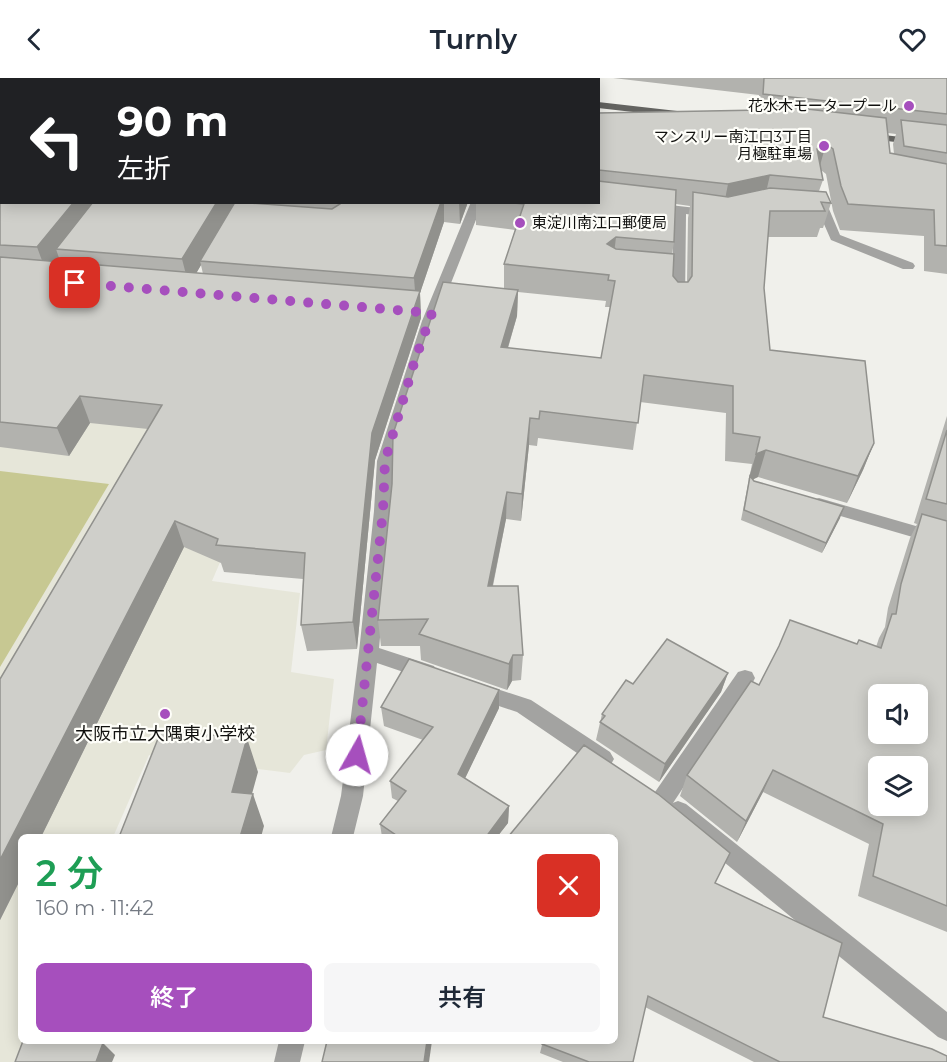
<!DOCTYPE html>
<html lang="ja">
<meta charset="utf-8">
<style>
:root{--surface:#fff;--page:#f6f6f7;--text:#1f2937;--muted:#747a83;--accent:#a64fbd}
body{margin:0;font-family:Montserrat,"Noto Sans JP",sans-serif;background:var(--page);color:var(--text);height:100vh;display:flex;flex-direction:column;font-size:22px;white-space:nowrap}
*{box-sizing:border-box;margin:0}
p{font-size:20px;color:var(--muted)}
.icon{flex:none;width:33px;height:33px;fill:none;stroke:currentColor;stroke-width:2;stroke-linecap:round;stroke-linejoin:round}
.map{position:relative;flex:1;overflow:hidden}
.drawer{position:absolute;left:18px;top:756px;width:600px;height:210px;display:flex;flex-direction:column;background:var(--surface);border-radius:9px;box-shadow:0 3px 15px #0003}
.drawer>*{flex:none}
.top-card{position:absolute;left:0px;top:0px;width:600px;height:126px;box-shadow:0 3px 15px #0003;background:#202124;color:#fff;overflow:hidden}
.controls{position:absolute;left:868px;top:606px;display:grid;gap:12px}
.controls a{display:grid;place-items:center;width:60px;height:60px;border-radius:9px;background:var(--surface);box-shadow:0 3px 15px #0003;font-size:30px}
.pin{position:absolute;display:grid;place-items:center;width:51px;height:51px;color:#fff;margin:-26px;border-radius:12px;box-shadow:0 3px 9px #0006}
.me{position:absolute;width:66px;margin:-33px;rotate:7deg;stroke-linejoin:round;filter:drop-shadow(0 0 4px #0008)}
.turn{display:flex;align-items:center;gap:21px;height:126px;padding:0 18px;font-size:27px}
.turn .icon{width:78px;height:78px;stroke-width:2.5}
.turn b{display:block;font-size:42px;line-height:51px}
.round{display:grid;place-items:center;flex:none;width:63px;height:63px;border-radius:9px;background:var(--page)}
.summary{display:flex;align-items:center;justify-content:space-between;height:102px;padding:0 18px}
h1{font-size:36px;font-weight:600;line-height:45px;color:#1e9e55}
.cta{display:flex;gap:12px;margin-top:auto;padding:12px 18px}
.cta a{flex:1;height:69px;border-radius:9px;background:var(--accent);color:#fff;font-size:24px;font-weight:600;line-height:69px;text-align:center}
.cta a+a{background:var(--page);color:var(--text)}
header{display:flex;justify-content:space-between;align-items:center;height:78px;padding:0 18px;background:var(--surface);font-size:27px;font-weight:600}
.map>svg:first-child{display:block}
.built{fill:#e6e6d9}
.green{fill:#c7c892}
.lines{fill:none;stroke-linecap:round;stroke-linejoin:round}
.service{fill:#a3a3a1;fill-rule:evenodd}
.minor{fill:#a3a3a1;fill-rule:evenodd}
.primary{fill:#636360;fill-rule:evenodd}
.wall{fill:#b2b2ae;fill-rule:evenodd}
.shaded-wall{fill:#91918d}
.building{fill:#cfcfca;stroke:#91918d;stroke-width:1.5;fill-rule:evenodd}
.route{stroke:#a64fbd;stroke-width:10;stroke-dasharray:0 18}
.poi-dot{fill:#a64fbd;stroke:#fefef9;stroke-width:2}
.labels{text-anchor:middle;stroke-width:4.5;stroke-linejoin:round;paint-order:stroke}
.far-poi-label{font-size:15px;fill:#10100e;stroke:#fefef9;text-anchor:end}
.poi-label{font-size:18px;fill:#10100e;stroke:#fefef9}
</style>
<header><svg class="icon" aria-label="back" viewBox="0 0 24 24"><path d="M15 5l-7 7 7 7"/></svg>Turnly<svg class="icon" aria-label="heart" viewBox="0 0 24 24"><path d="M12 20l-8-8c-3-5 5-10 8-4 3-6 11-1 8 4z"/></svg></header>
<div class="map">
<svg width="947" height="984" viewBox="0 0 947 984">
<rect width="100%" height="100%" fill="#f0f0eb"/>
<path class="built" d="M0,252L308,279L212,503L300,515L291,594L334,601L326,672L304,677L290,695L149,677L113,759H21V963H23L14,984H0Z"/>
<path class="green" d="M0,393L109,406L0,589Z"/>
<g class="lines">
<g class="service">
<path d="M652,125L714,132L720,136L714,140L686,136L685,225L683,228H673L671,225L674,135L648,132V126Z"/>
<path d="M806,129L829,131L840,157L913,185L915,188L913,191H903L831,162L820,137L802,136V130Z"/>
<path d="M819,420L947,457V469L813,430L811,426L813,422Z"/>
<path d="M745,592L752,594L755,600L752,606L671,728L663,731L655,728L652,721L655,714L738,594Z"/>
</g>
<g class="minor">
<rect x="537" y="0" width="10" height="2"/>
<path d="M471,124H483L436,243L393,383L392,433L379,570L434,588L437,594L434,600L427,602L377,585L363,718L353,759H331L341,718L359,574L374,433L377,383L422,243Z"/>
<path d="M476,604L531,622L610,674L614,681L610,688L603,690L596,688L517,634L469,618L466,612L469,606Z"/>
<path d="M678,723L686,726L947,934V963L938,959L670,740L667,733L670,726Z"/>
<path d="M279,963H305L300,984H274Z"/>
</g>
<g class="primary">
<path d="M598,24L686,34L691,37L686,40L598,30Z"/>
<path d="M865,55L947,64V70L861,60L860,58Z"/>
</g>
</g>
<g class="wall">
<path d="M0,0L2,124H468L460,146L444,144L420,215L421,240L375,382L357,571L307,573L301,547L303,501L224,494L221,485L184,469L41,759H21V800L0,842V601L148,351L90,345L69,378L0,369ZM201,187L203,196L196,195Z"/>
<path d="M613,0H947V196L924,193V158L840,152L833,133L826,96L821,92L823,102L819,113L831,125L823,150H820L817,159H768L764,210L770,272L874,365L863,392L847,425L758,399L753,401L754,403L840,440L822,475L741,442L752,386L725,383L726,335L640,324L633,372L538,360L537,368L529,367L521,443L506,441L493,508L523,577L521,602L512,603L507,612L421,582L420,568H381L378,542L504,210V186L515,152L476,147V124H598V35L758,32L759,17ZM888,55L896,56L893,66L894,76L890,75ZM676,126L690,128L688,140L687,204H678L673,198L672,176L674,164ZM518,214L606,223L605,229H610L601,280L508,270L517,238Z"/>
<path d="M947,338V854L858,818L869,766L763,714L737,764L680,718L687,697L759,607L857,566L859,562L876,569L879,560L885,549L888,530L910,460L917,446L914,445Z"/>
<path d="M728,595L721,614L659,704L596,662L602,636L633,606Z"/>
<path d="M499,612V630L465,700L509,728L508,745L497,759H382L380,746L398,723L392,720L390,703L423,662L384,648L381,629Z"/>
<path d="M730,775L715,805L823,939L947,984H754L645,929L633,984H563L540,975L543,963Z"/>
</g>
<g class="shaded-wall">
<path d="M408,0H426L425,2H407Z"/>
<path d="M826,66L819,91L817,71Z"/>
<path d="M770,97L764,123L723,132L728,106Z"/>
<path d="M74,124H103L56,171L59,180L47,196L37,169Z"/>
<path d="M217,124H238L200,183L201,187L189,208L182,181Z"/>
<path d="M441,124H444V144L420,215L421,240L375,382L357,571L353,544L372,355L416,226L414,200Z"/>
<path d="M459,124H468L460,146Z"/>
<path d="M616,159L613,185L607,166Z"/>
<path d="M518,212L517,238L500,296L501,269Z"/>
<path d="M80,318L90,345L69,378L57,350Z"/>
<path d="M530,340L529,367L521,443L522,416Z"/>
<path d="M874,365L863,392L847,425L858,398Z"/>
<path d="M766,372L758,399L750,403V398L748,403L756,376Z"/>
<path d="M507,414L506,441L487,535L488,508Z"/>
<path d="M844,429L840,440L822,475L826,465Z"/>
<path d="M175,443L184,469L41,759H21V800L0,842V782Z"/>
<path d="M513,577L512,603L507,612L509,586Z"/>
<path d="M728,595L721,614L659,704L665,686Z"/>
<path d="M499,612V630L459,713L458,696Z"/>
<path d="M247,660L258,694L247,734L253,716L264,748L261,759H240L232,714Z"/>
<path d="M773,692L763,714L737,764L746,743Z"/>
<path d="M509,728L508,745L497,759H486Z"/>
<path d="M427,963H432L429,984H424Z"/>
<path d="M103,965L115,977L112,984H96Z"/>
</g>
<g class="building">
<path d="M0,0H408L407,2H2V124H74L37,169L0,167Z"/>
<path d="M764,0H947V36L763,16Z"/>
<path d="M763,26L886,40L890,75L947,86V168L935,167L934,132L848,126L841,108L833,71L826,66L817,71L823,102L770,97L728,106L599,92L598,96V35L762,32Z"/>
<path d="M901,42L947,47V75L904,68Z"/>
<path d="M598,103L676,112L674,164L616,159L607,166L616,171L674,176L673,198L678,204H688L692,198L693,114L728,119L770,110L826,114L831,125L821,124L825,133H770L764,210L770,272L865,283L874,365L858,398L766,372L756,376L760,359L733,355V308L644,297L638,345L540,333L539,341L530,340L522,416L507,414L488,508H518L523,577H513L509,586L419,556L428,541L378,542L392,406L393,356L443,204L518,212L501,269L601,280L615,203L608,202L609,197L504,186L524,126L504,124H598Z"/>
<path d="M93,124H217L182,181L56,171Z"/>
<path d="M235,124L332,131L340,126L339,124H441L414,200L200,183Z"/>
<path d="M0,179L420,213L372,355L353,544L301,547L305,475L216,467L218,461L175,443L0,782V601L162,327L80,318L57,350L0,344Z"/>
<path d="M947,352V426L926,421Z"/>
<path d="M750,398L754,403L844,429L826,465L744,432Z"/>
<path d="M922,436L947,443V828L873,798L883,746L773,692L746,743L687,697L751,603L759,607L779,568L790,542L857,566L859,562L881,570L892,536H896L901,506ZM879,616H918V656H879ZM879,688H918V728H879Z"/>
<path d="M667,561L728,595L665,686L600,644L605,638L602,636L626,602L633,606Z"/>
<path d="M409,581L499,612L458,696L509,728L486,759H399L380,746L406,713L390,703L433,649L381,629Z"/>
<path d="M161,653L247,660L232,714L253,716L240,759H119Z"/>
<path d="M584,667L658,716L730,775L715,805L842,865L823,939L932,971L947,978V984H780L648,918L633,984H589L542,966L543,963H615V759H508Z"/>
<path d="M23,963H89L103,965L96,984H15Z"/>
<path d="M327,963H427L424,984H322Z"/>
</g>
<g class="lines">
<path class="route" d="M75,205L432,235L415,282L385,383L383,433L357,677"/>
</g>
<g class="poi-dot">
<circle cx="909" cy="28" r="6"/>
<circle cx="824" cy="68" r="6"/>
<circle cx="520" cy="145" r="6"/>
<circle cx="165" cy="636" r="6"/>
</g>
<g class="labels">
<g class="far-poi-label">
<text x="897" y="33">花水木モータープール</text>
<text x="812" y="64">マンスリー南江口3丁目<tspan x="812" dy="17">月極駐車場</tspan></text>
<text x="532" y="150" text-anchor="start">東淀川南江口郵便局</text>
</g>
<g class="poi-label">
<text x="165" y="662">大阪市立大隅東小学校</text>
</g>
</g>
</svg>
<div class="controls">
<a><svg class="icon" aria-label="sound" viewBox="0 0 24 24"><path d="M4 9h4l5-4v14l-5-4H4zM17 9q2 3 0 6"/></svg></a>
<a><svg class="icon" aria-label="layers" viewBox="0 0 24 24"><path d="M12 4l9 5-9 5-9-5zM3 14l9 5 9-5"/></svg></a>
</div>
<div class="pin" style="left:75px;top:205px;background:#d93025"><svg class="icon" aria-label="arrive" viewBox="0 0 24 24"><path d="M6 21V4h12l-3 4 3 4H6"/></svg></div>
<svg class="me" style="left:357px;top:677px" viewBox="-20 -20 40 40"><circle r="19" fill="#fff"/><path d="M0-13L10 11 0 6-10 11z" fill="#a64fbd"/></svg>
<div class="top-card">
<div class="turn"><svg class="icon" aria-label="left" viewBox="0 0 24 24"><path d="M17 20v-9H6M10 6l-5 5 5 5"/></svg><div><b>90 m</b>左折</div></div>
</div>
<section class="drawer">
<div class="summary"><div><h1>2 分</h1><p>160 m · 11:42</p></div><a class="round" style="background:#d93025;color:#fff"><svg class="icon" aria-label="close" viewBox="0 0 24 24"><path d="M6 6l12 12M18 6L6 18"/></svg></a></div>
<div class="cta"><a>終了</a><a>共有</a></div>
</section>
</div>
